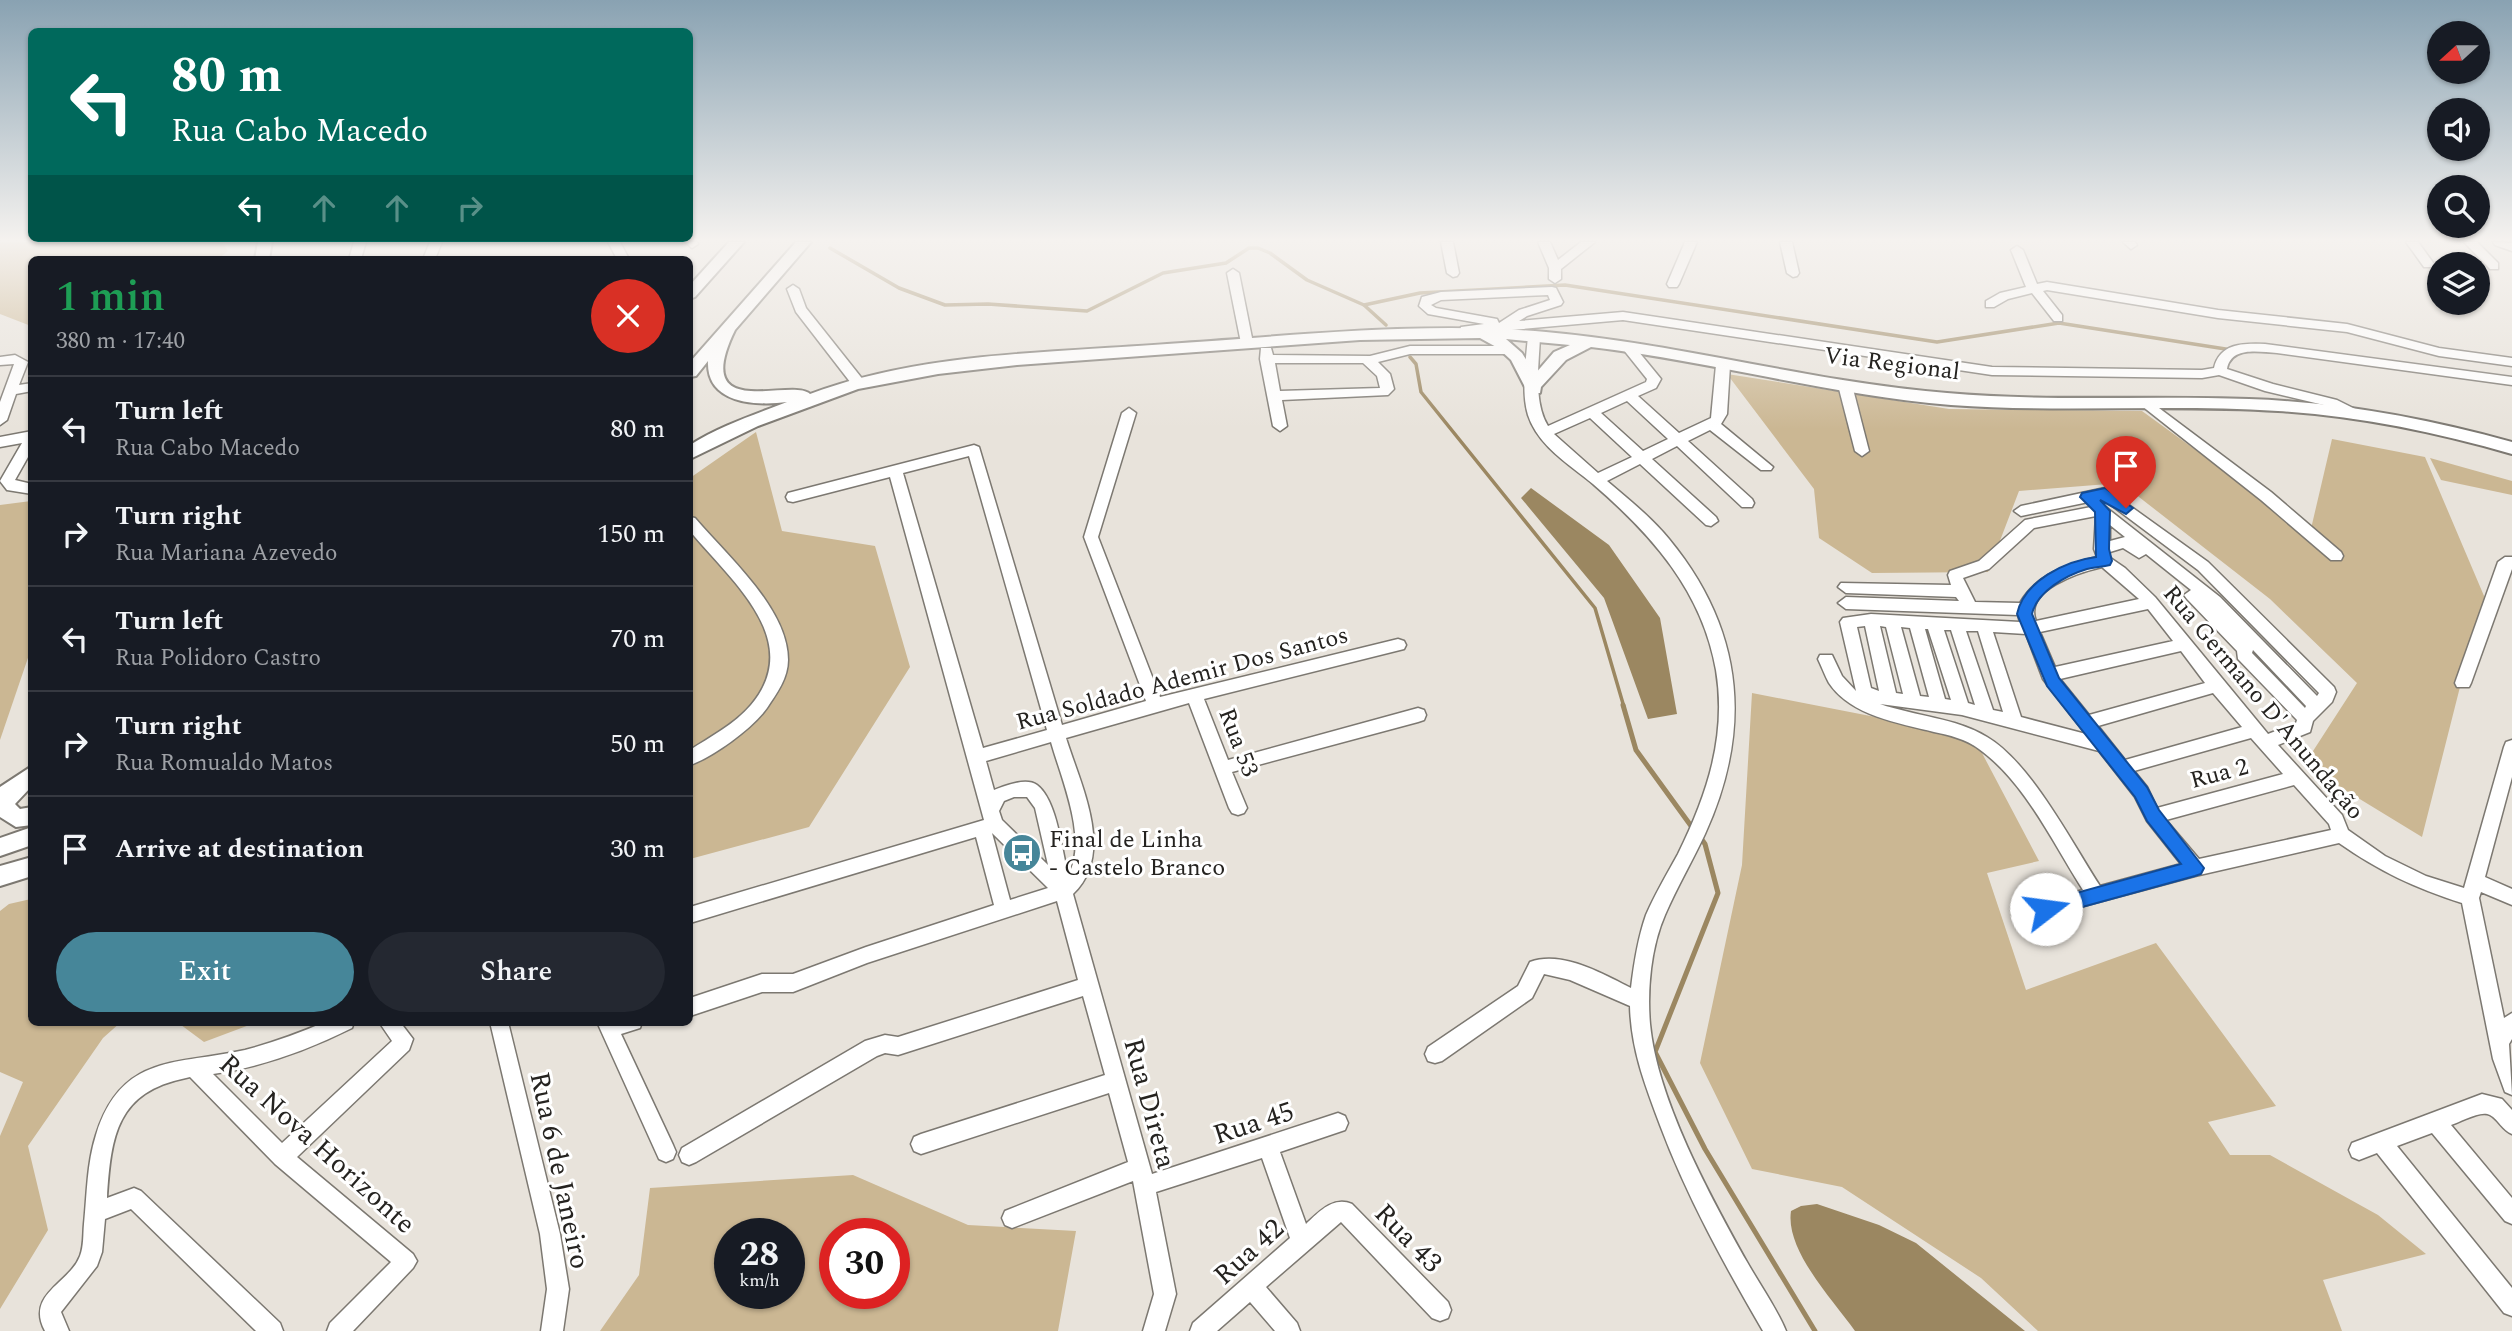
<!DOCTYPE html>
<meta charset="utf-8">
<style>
:root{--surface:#171b24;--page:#242831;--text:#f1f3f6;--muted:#9ea1a6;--line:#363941;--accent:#468699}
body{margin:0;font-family:Spectral,serif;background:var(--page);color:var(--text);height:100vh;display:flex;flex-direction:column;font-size:26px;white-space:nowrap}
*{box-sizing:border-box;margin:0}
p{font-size:23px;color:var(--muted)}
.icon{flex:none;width:38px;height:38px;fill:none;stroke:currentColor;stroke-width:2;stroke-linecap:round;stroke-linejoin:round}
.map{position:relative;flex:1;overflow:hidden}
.details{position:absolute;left:28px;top:256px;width:665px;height:770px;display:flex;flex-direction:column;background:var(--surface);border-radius:10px;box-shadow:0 2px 5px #0004}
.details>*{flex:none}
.hud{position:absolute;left:28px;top:28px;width:665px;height:214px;border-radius:10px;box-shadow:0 2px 5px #0004;background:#00695c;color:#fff;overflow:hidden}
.needle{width:46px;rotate:249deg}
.controls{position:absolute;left:2427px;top:21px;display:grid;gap:14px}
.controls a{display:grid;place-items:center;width:63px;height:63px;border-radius:50%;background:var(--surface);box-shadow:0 2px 5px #0004;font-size:35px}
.speed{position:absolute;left:714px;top:1218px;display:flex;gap:14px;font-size:35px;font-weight:700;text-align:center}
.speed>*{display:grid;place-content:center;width:91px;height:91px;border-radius:50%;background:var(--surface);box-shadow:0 2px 5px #0004;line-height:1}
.speed small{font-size:18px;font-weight:400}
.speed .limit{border:10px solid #d22;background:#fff;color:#111}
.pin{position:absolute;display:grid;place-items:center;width:60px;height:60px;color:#fff;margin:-72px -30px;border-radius:50% 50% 50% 0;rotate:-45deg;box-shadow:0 0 7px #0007}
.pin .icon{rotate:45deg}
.me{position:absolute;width:77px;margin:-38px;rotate:75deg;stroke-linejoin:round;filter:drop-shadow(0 0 5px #0008)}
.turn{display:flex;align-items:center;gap:24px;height:147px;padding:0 28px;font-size:32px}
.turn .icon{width:91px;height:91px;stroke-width:2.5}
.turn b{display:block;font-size:49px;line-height:60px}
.lanes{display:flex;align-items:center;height:66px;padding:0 28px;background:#0003;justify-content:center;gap:35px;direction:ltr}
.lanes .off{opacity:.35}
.round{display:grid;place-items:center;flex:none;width:74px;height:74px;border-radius:37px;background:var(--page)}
.head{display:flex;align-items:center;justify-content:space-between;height:119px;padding:0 28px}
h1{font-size:42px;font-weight:600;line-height:52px;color:#1e9e55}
.primary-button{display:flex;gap:14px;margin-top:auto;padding:14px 28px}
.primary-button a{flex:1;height:80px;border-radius:42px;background:var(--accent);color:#fff;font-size:28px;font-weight:600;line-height:80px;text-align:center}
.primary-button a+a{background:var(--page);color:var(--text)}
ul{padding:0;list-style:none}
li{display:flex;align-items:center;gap:21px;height:105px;padding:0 28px;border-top:2px solid var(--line)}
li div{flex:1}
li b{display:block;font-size:26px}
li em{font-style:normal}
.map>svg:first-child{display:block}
.green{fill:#cbb793;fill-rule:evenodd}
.water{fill:#9b8761}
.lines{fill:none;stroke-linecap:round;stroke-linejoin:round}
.stream-far1{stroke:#9b8761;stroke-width:3.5}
.stream{stroke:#9b8761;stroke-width:5}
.minor-casing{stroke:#7c7871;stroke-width:3}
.major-casing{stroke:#7c7871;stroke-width:4}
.minor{fill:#fff;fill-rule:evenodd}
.major{fill:#fff;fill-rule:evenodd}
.route{fill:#1a73e8;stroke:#114b97;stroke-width:2}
.labels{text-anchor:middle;stroke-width:6;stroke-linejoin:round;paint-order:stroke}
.street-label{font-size:24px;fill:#252320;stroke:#fff}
.poi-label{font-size:24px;fill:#252320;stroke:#fff;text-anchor:start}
.near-street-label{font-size:28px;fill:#252320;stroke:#fff}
</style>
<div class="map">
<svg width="2512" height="1331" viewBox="0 0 2512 1331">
<rect width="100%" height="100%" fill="#e8e3db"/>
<g class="green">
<path d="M0,242H222L228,251L218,259H32L31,326L0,314Z"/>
<path d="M1727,374L1949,409L2142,411L2310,533L2332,439L2425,457L2487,603L2461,683L2422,837L2304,765L2357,683L2270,599L2121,483L2019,491L1988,572L1872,573L1819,538L1814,489Z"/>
<path d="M756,432L782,531L875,546L910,667L809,827L690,859V478Z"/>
<path d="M2430,458L2512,481V495L2441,480Z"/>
<path d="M31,501V649L0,740V505Z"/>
<path d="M1752,693L1973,736L2039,861L1987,873L2026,990L2156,943L2276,1106L2208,1122L2230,1155H2270L2378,1215L2426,1254L2323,1280L2342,1331H2038L1981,1278L1842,1187L1752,1169L1700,1063L1742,865Z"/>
<path d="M31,899L32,1022H121L103,1038L28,1146L48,1230L0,1309V1136L23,1082L0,1072V911L9,904Z"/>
<path d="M177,1022H257L204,1042Z"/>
<path d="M853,1175L968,1225L1076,1231L1058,1331H600L639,1275L650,1188ZM730,1234H789V1293H730ZM835,1234H894V1293H835Z"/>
</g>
<g class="water">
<path d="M1531,488L1609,545L1660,618L1677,714L1648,719L1604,598L1521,498Z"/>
<path d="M1817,1204L1879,1225L1916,1243L2025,1331H1855C1833,1300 1785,1250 1791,1211L1801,1206Z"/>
</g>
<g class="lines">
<g class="stream-far1">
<path d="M830,248L899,288L945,305L988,304L1087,311L1163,273L1226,263L1249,248H1258L1270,253L1307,280L1364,305L1386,325"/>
<path d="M1364,305L1420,293L1565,285L1937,342L2059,323L2232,350"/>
<path d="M1410,357L1416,364L1421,392L1595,608L1624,707"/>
</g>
<g class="stream">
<path d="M1623,705L1636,750L1694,830"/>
<path d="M1700,837L1705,844L1718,893L1655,1052L1705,1149L1815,1331"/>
</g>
<defs>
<g id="minor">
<path d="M354,242H366L361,259H349Z"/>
<path d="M430,242H442L435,259H423Z"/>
<path d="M608,242H620L629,259H617Z"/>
<path d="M685,242H697L698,244L692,248Z"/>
<path d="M1441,242H1453L1459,273L1457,276L1453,277L1447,273Z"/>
<path d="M1538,242H1550L1558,260L1581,242H1595L1561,269V279L1555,283L1549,279V268Z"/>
<path d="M1685,242H1697L1679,284L1677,287H1669L1667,284Z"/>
<path d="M1780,242H1792L1799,273L1797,276L1793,277L1787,273Z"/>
<path d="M2123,242H2135L2137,245L2131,249Z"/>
<path d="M2406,242H2418L2434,264L2432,267H2424Z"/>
<path d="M2464,242H2477L2498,263V269H2490Z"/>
<path d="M2493,242L2512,243V251L2495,245Z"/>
<path d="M2017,246L2023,250L2037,284L2047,282L2218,310L2347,324L2439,348L2512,358V366L2439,356L2347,332L2218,318L2047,290L2043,291L2062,315V321H2054L2032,293L2008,299L1994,307H1986V301L2000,293L2026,287L2011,250Z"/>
<path d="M1233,269L1239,273L1253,343L1247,347L1241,343L1227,273Z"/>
<path d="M793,285L799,289L806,308L864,381V387H854L796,312L787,289Z"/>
<path d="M1552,287L1556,288L1563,302L1561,305L1527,316L1519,321L1623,312L1992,367L2202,370L2214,368C2220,343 2243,343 2265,344L2512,377V385L2277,353C2259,352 2231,346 2227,369L2273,384L2337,400L2359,411L2361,414L2354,419L2328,406L2265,391L2219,375L2202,378L1992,375L1623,320L1466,334L1460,330L1461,327L1484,324L1428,314L1419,306L1422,297L1441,292ZM1548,295L1550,300L1519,310L1499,323L1497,319L1436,308L1431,305L1441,300Z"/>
<path d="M1534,332L1540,336C1539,364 1533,402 1548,426L1646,382L1647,379L1623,349L1629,345L1634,346L1661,379L1656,388L1638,396L1679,433L1711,418L1716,365L1723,361L1730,365L1727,414L1721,424L1773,467L1771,470H1761L1710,430L1688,441L1752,499L1754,503L1752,507H1742L1677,446L1652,459L1716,517L1718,521L1711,526L1706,525L1640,464L1607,481C1628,499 1651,517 1669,539C1744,630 1753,728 1705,834C1692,862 1677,887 1665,915C1651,947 1647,989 1650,1024C1657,1099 1710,1196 1747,1262C1760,1285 1776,1307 1786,1331H1763C1724,1264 1687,1197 1660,1125C1645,1085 1631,1049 1630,1006L1570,980L1544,974L1532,998L1442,1061L1435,1063L1428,1061L1425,1054L1428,1047L1518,986L1530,962C1562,950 1603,974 1631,988C1634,963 1638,938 1646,915C1655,894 1667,874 1678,854C1707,795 1727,736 1716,670C1702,591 1652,535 1593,484C1570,465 1538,446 1528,415C1521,392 1526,360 1528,336ZM1627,401L1668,439L1643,451L1601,413ZM1590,418L1632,457L1598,473L1554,434Z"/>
<path d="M1410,346H1511L1517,350L1511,354H1410L1378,362L1390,374L1394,389L1388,395L1282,400L1287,426L1280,431L1273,426L1260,359L1261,348H1271L1273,355L1370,356ZM1275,363H1363L1377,376L1380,388L1280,391Z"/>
<path d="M15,355L28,362L19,385L32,383V391L16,394L7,420L0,425V402L14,364L0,365V357Z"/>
<path d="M1845,381L1852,385L1869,451L1862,456L1855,451L1838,385Z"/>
<path d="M2147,399L2271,492L2341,552L2343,556L2341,560H2331L2261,500L2142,406V400Z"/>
<path d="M1129,408L1136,413L1098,537L1160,697L1398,639L1404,641L1406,645L1404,649L1204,699L1228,760L1418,708L1424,710L1426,715L1424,720L1418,722L1232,772L1247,808L1244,813L1238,815L1232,813L1229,808L1189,703L1066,738C1080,784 1116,853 1073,894L1152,1174L1338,1113L1345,1116L1348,1123L1345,1130L1280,1152L1306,1224C1319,1212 1333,1196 1352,1204L1448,1302L1451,1310L1448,1318L1440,1321L1432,1318L1341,1222L1266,1287L1297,1323L1300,1331H1275L1250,1302L1217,1331H1190L1193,1323L1290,1238L1262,1158L1156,1192L1176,1294L1165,1331H1143L1154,1294L1133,1181L1012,1228L1005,1225L1002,1218L1005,1211L1128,1162L1109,1093L921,1154L914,1151L911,1144L914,1137L921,1134L1105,1075L1083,996L898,1055L885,1053L877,1056L696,1162L689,1165L682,1162L679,1155L682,1148L865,1041L885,1035L898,1037L1078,980L1057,901L867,963L793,992H762L690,1016V998L762,974H793L866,947L994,905L976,837L690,923V907L984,820L890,477L793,502L788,501L786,497L788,493L974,445L979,447L1062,725L1146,701L1084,537L1122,413ZM969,456L1047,730L983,748L903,473ZM1051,742C1061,778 1089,841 1068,875C1062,851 1057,800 1037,785C1026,777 1005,786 994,790L986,761ZM1014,797H1027L1035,808L1048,865L1002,820L999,811L1004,801ZM992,833L1048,888L1010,900Z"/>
<path d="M32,431V450L15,480L32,484V494L7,490L0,481L22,443L0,447V437Z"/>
<path d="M2105,488L2208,562L2334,687L2336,692L2332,702L2313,721L2310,732L2278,745L2342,815L2348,830L2385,856L2426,876L2464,888L2504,747L2506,742L2512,740V777L2485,877L2512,889V905L2481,892L2479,898L2504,1018L2512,1013V1039L2509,1044L2512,1095L2505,1092L2493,1059L2462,903C2415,888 2379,871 2339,843L2195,876L2021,923L2015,921L2012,915L2015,909L2083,890C2053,843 2025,782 1979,749C1966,739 1949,735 1934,732C1899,723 1851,716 1829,683C1825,676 1822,667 1818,659L1820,655H1832L1842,676L1856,691L1840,622L1843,618L1871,614L2020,622L2018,615L1846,609L1838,603L1846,597L1959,601L1956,597L1846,593L1838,587L1841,583L1951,585L1948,575L1950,571L1979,561L2025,520L2091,507L2093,502L2098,501L2220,597L2317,696L2319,693L2198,570L2103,499L2021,516L2014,511L2021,506ZM2096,516L2094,549L2097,557C2067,564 2036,575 2020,603L1975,602L1963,578L1989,569L2034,528ZM2110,525L2125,537L2110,541ZM2123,548L2139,558L2146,554L2191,590L2184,595L2187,599L2237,651L2238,659L2297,720L2296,723L2268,734L2155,597L2125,568L2109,557L2110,552ZM2102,567L2139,599L2036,621C2023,590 2080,572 2102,567ZM2148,609L2173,641L2055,667L2040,632ZM1865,626L1879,691L1871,688L1857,627ZM1880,626L1886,627L1903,694L1896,693ZM1901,627L1910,628L1929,697L1920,696ZM1925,629H1928L1951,700L1945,699ZM1944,630H1951L1975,705L1968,703ZM1966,631H1978L2003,712L1993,710ZM1993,632L2026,634L2043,679L2086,734L2021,717ZM2253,650L2306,706L2305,708L2252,653ZM2181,651L2205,683L2089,715L2060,679ZM2213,693L2242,727L2125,760L2098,726ZM1880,704L1962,715L2099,751L2135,797L2147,821L2181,864L2100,886C2072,843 2031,763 1987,737C1956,718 1915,716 1880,704ZM2251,738L2283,774L2157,808L2147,787L2134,771ZM2294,785L2329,824L2331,830L2199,859L2166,820Z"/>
<path d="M690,517L695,518C726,555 788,608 788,660C788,678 777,693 767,708C753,728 713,757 690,765V750C710,737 735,724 751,705C806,640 730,580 690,531Z"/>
<path d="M2505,557H2512V569L2471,683L2469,687H2457L2455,683L2498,562Z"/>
<path d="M325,1022H354L352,1028C308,1050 262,1067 213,1074L282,1143L392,1041L379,1022H400L413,1039L409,1050L297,1157L413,1254L417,1261L413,1268L353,1331H327L330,1323L391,1262L275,1164L190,1077L186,1078C117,1092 111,1135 107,1198L134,1188L141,1191L280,1323L283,1331H256L131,1209L105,1219L102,1252L97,1266L61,1312L69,1331H45C25,1294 70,1283 80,1256C84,1246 83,1234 84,1224C87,1194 87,1163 96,1135C121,1053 178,1065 245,1050C272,1043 299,1033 325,1022Z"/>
<path d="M490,1022H508L560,1234L569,1289L563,1331H541L547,1289L540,1234Z"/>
<path d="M597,1022H642L640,1028L621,1034L673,1145L676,1152L673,1159L666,1162L659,1159Z"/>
<path d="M2482,1094L2502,1099L2512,1110V1134C2502,1130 2499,1120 2490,1115C2480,1110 2461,1122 2451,1125L2512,1198V1224L2505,1221L2432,1133L2397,1146L2512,1288V1316L2504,1313L2377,1153L2359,1160L2352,1157L2349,1150L2352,1143Z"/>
</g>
<g id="major">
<path d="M258,242H272L269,259H255Z"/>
<path d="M729,242H744L695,297L690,299V285Z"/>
<path d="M796,242H811L735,330C689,424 792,377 810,394C923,352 1048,353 1167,344C1293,336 1420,321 1546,332C1681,344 1812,382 1947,393C2047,402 2148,395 2249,399C2338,402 2426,418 2512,442V454C2436,432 2358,416 2278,411C2169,404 2060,413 1951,405C1829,395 1711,361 1591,347L1566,360L1541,387L1540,393H1528L1511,360L1498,348L1480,338L1360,340L1017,365L938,374L858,389L758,426L690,459V445C720,426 754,415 787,402C756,406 706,404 708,361L696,376L690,377V362ZM1506,339L1570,345L1554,352L1535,374L1522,353Z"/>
<path d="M32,766V786L15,804L20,809L32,807V825L16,827L0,817V787Z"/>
<path d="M32,827V845L0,856V838Z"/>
<path d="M32,857V876L0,886V866Z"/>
</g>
</defs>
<use href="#minor" class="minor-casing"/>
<use href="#major" class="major-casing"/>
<use href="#minor" class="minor"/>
<use href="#major" class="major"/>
</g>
<linearGradient id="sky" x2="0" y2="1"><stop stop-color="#89a2b2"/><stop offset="0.56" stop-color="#f5f2ef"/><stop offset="1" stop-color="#f5f2ef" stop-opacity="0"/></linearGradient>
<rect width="2512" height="429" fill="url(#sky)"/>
<path class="route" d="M2105,488L2133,508L2126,514L2100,500L2110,511L2109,549L2112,561L2110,565C2102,567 2095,567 2087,569C2067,575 2037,591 2032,614L2059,678L2147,787L2159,810L2204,868L2201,874L2195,876L2046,917L2040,914L2037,909L2040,903L2181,864L2147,821L2135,797L2047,686L2017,614C2024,581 2065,561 2096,557L2095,512L2080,497L2082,493Z"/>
<defs>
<symbol id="bus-disc" viewBox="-11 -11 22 22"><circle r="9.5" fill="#468699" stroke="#fff"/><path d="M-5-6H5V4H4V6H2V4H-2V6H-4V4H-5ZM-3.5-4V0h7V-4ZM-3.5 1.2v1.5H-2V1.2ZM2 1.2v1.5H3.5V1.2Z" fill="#fff"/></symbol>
</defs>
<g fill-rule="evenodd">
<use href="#bus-disc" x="1000" y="831" width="44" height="44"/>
</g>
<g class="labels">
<g class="street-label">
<text transform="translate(1892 363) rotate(7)" y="8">Via Regional</text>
<text transform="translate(1182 678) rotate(-15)" y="8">Rua Soldado Ademir Dos Santos</text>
<text transform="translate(2264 702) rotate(50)" y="8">Rua Germano D'Anundação</text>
<text transform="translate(1239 742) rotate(69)" y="8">Rua 53</text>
<text transform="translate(2219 773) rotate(-15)" y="8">Rua 2</text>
</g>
<g class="poi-label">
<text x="1049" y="847">Final de Linha<tspan x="1049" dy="28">- Castelo Branco</tspan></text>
</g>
<g class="near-street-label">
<text transform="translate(1151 1103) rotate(75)" y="10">Rua Direta</text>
<text transform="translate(1253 1122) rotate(-18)" y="10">Rua 45</text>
<text transform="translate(318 1143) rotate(42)" y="10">Rua Nova Horizonte</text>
<text transform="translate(561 1170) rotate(78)" y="10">Rua 6 de Janeiro</text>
<text transform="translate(1409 1237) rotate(46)" y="10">Rua 43</text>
<text transform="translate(1248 1251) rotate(-42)" y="10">Rua 42</text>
</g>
</g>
</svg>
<div class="controls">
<a><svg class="needle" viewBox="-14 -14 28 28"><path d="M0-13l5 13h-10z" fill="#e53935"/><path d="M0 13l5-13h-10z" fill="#9ea1a6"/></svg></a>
<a><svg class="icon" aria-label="sound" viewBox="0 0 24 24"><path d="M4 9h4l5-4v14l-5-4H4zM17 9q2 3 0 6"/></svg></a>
<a><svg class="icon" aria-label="search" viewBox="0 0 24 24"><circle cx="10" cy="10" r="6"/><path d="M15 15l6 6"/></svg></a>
<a><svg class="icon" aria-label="layers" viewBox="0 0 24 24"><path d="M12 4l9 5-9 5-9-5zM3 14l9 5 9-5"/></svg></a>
</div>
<div class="speed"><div>28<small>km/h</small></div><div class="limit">30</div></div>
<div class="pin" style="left:2126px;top:508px;background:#d93025"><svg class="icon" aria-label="arrive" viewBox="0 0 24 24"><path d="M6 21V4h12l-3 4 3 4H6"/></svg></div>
<svg class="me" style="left:2046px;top:909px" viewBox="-20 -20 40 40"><circle r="19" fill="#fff"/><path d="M0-13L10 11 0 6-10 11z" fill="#1a73e8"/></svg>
<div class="hud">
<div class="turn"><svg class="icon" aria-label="left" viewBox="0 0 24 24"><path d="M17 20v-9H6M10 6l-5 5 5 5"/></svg><div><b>80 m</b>Rua Cabo Macedo</div></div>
<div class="lanes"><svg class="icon" aria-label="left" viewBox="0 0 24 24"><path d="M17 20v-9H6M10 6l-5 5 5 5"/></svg><svg class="icon off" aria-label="ahead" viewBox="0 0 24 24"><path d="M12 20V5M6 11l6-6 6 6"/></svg><svg class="icon off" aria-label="ahead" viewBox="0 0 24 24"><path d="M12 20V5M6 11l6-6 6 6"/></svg><svg class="icon off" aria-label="right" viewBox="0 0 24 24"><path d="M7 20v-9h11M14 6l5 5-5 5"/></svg></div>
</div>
<section class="details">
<div class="head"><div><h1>1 min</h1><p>380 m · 17:40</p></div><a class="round" style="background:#d93025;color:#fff"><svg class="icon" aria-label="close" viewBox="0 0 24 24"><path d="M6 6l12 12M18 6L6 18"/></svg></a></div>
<ul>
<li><svg class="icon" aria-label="left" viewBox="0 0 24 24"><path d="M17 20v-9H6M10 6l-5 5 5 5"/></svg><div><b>Turn left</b><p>Rua Cabo Macedo</p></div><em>80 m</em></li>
<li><svg class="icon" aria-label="right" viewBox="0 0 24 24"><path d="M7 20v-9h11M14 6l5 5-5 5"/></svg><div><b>Turn right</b><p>Rua Mariana Azevedo</p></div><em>150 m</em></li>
<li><svg class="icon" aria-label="left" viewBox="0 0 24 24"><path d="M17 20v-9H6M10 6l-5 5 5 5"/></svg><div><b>Turn left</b><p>Rua Polidoro Castro</p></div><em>70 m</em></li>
<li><svg class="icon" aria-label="right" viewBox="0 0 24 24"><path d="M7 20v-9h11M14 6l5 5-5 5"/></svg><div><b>Turn right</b><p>Rua Romualdo Matos</p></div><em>50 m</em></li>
<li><svg class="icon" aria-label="arrive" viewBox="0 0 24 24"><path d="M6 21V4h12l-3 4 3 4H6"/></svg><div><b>Arrive at destination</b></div><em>30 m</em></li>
</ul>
<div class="primary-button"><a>Exit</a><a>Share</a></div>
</section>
</div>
